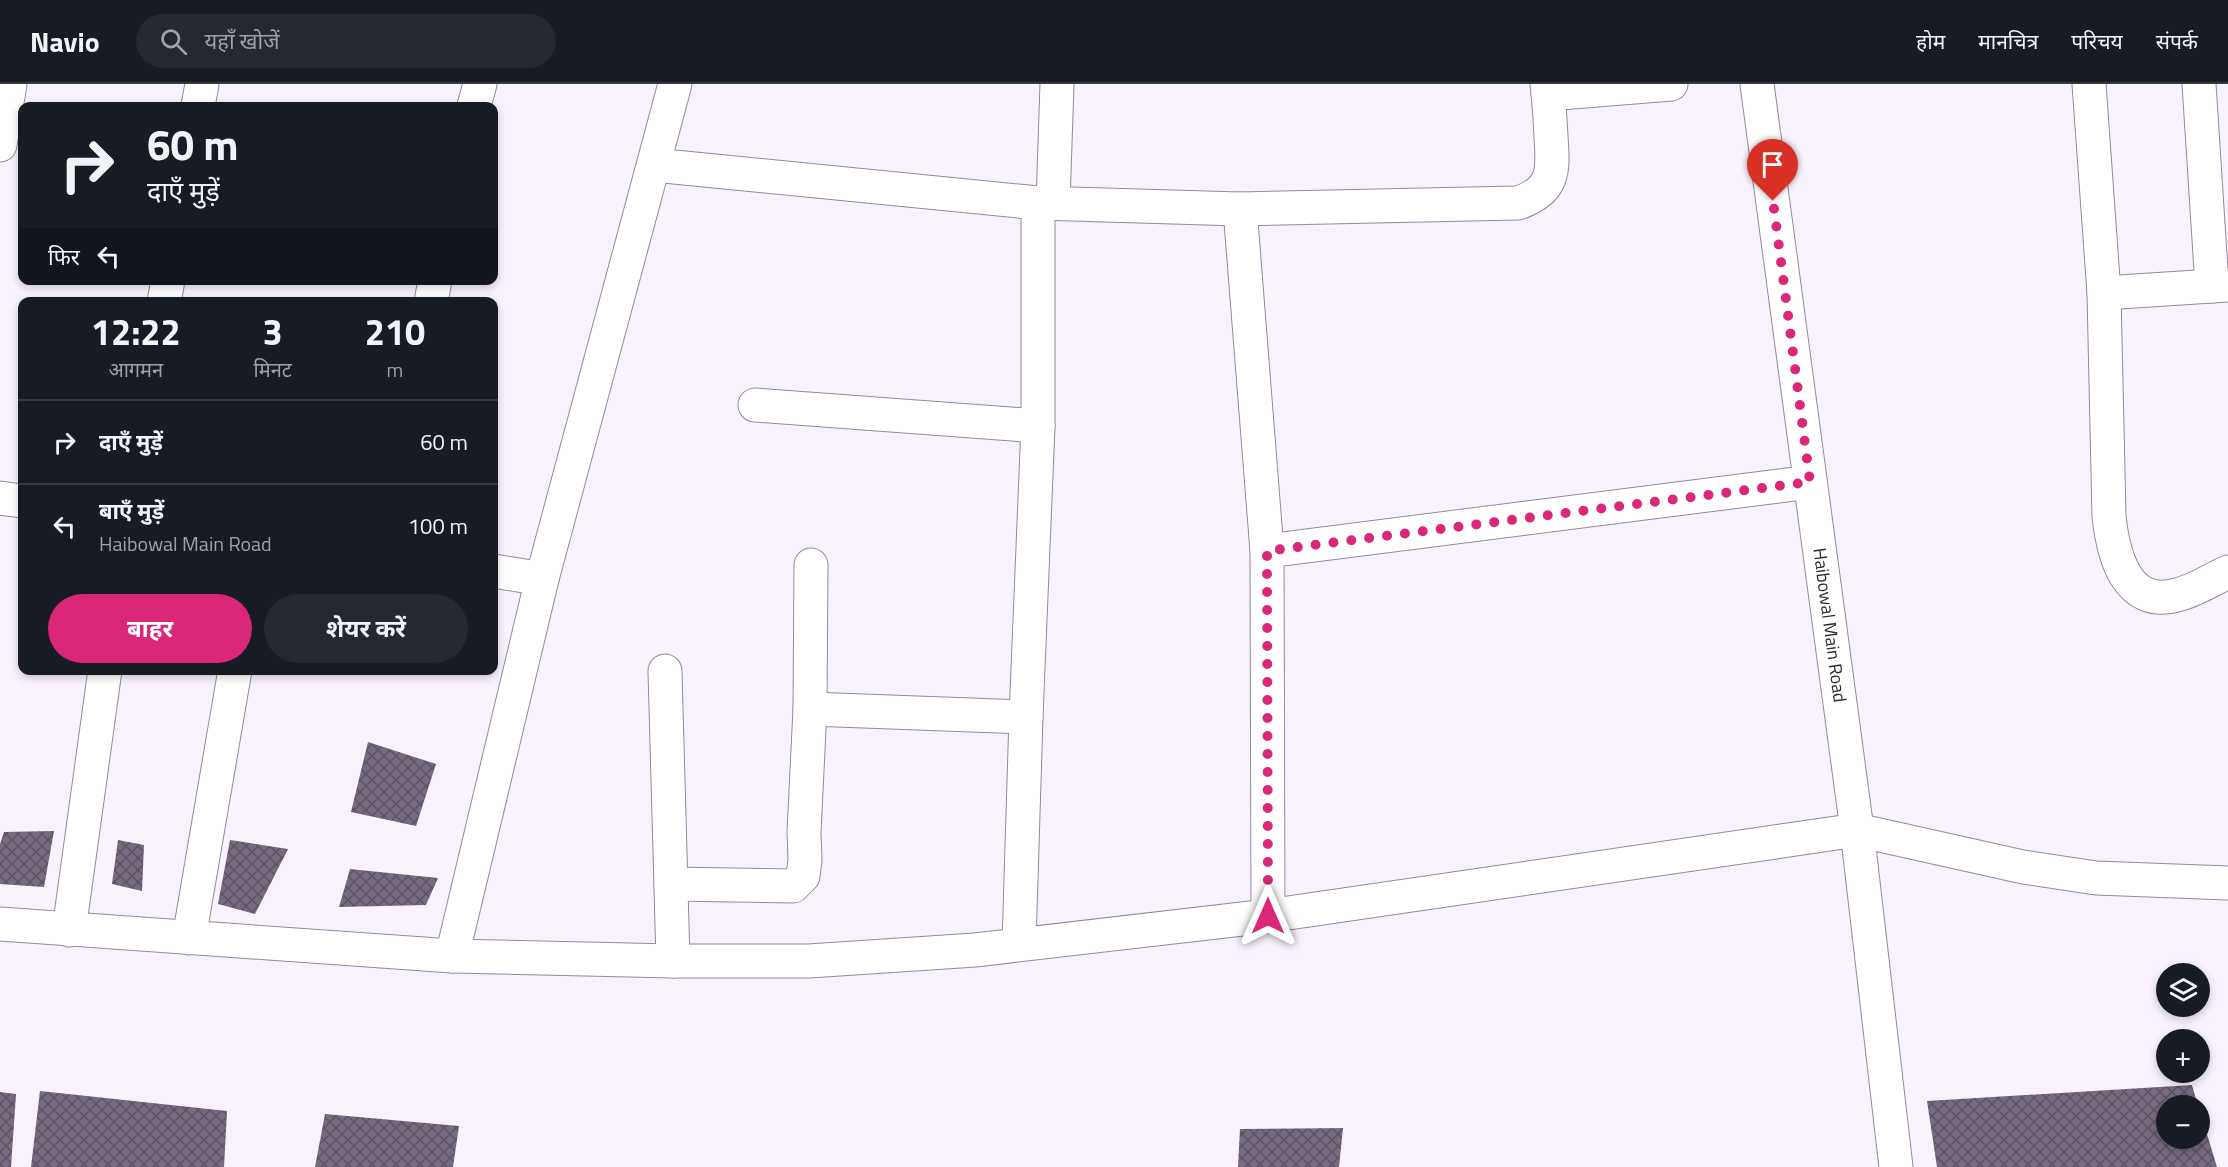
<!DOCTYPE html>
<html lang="hi">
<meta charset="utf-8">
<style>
:root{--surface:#171b24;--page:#242831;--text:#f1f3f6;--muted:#9ea1a6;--line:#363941;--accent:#db2777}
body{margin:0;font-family:"Titillium Web","Noto Sans Devanagari",sans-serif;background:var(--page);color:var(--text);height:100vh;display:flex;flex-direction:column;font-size:22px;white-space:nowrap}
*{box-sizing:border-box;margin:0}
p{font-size:20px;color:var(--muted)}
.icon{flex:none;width:33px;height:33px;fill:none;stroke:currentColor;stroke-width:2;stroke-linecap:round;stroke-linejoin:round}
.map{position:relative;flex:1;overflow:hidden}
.panel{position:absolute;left:18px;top:213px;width:480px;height:378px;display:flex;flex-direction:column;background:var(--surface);border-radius:12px;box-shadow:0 3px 9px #0003}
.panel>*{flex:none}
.banner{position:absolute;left:18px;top:18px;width:480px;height:183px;border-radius:12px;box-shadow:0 3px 9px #0003;background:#171b24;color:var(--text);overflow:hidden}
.buttons{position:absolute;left:2156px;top:879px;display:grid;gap:12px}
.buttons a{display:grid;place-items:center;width:54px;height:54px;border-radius:50%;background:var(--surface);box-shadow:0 3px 9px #0003;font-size:30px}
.pin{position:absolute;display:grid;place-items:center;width:51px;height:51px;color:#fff;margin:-62px -26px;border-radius:50% 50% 50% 0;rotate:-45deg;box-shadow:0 0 6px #0007}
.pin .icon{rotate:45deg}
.me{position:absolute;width:66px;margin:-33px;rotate:0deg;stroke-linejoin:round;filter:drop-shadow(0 0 4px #0008)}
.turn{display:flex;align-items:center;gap:21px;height:126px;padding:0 30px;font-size:27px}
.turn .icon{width:78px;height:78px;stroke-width:2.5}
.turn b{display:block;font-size:42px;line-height:51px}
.then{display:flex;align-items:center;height:57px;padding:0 30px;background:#0003;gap:12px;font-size:22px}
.eta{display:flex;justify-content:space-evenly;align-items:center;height:102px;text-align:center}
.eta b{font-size:36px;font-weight:700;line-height:42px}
.action{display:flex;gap:12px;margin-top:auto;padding:12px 30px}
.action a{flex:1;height:69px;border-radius:36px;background:var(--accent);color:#fff;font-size:24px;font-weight:700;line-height:69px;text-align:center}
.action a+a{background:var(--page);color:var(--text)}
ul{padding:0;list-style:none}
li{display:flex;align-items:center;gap:18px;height:84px;padding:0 30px;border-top:2px solid var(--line)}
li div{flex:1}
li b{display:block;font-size:22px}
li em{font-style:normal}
header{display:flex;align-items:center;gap:36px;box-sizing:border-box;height:84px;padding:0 30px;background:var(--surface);border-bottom:2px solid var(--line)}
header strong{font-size:28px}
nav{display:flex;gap:33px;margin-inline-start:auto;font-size:21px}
.search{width:420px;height:54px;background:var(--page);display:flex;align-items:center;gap:15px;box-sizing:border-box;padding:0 21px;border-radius:33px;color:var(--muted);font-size:22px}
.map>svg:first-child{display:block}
.building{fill:url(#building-cross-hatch)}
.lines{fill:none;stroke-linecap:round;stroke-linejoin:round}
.minor-casing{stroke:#95889e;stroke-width:35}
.tertiary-casing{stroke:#95889e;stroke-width:35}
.minor{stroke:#fff;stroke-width:33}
.tertiary{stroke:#fff;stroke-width:33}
.route{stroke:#db2777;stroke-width:10;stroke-dasharray:0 18}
.labels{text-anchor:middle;stroke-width:6;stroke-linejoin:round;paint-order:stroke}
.street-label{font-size:18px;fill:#2e2932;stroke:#fff}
</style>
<header>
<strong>Navio</strong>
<div class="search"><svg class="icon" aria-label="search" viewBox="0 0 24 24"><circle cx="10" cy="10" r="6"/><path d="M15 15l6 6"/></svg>यहाँ खोजें</div>
<nav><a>होम</a><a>मानचित्र</a><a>परिचय</a><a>संपर्क</a></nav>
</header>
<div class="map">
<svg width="2228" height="1083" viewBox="0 0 2228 1083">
<defs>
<pattern id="building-cross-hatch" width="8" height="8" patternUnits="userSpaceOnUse" patternTransform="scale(1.5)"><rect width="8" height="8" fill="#766a7f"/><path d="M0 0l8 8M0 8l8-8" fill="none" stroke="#5c5263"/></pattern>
</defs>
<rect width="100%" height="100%" fill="#f8f2fc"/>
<g class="building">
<path d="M368,658L436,680L416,742L351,728Z"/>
<path d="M54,747L44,803L0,800V760L4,748Z"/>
<path d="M118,756L144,761L142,807L112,800Z"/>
<path d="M230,756L288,765L255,830L218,820Z"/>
<path d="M350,785L438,794L426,821L339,823Z"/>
<path d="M2192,1001L2198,1022H2166V1054H2199L2200,1027L2217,1083H1937L1927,1017Z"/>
<path d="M40,1007L227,1027L224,1083H31Z"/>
<path d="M0,1008L16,1010L11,1083H0Z"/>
<path d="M325,1030L459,1042L453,1083H315Z"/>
<path d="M1343,1044L1339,1083H1238L1240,1045Z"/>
</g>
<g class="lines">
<defs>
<g id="minor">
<path d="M2089,0L2104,209L2109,432C2113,470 2126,525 2177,511C2194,507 2211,496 2228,488"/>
<path d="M2199,0L2212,202"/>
<path d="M1548,10L1671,0"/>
<path d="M198,22L202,0"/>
<path d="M474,22L480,0"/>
<path d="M0,61L10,0"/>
<path d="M654,81L1038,119L1240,125L1518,119C1556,106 1553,85 1551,52C1550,34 1549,17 1547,0"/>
<path d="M1053,119L1057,0"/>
<path d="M1240,125L1267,467L1268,832"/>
<path d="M2104,209L2228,201"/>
<path d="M164,218L168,196"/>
<path d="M431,218L435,196"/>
<path d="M755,321L1038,342"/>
<path d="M0,414L22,417"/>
<path d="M1267,467L1810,398"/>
<path d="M542,495L675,0"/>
<path d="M665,587L673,877"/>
<path d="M810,625L1026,633"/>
<path d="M671,800L793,802L803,792L805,776L804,748L810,625L811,481"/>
<path d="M69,846L105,586"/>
<path d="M189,854L235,586"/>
<path d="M1019,860L1026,633L1038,342V119"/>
<path d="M452,872L542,495L494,487"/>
</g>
<g id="tertiary">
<path id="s1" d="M1757,0L1857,746L1896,1083"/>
<path d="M0,840L452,872L673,877H809L975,866L1268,832L1857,746L2023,783L2096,794L2228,799"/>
</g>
</defs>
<use href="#minor" class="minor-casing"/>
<use href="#tertiary" class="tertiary-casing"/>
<use href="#minor" class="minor"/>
<use href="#tertiary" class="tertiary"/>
</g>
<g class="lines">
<path class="route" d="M1268,832L1267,467L1810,398L1773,117"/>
</g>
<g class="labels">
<g class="street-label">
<text dy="6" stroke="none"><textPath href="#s1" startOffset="546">Haibowal Main Road</textPath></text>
</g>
</g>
</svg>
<div class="buttons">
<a><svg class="icon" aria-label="layers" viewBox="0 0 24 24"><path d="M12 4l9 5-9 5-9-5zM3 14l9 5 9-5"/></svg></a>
<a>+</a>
<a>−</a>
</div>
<div class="pin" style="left:1773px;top:117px;background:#d93025"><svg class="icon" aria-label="arrive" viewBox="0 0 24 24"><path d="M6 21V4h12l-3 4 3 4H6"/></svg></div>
<svg class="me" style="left:1268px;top:832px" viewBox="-20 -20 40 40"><path d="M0-17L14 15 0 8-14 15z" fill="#db2777" stroke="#fff" stroke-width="4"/></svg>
<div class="banner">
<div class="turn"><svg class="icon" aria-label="right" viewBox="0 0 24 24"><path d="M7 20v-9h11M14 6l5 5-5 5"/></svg><div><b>60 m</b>दाएँ मुड़ें</div></div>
<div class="then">फिर<svg class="icon" aria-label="left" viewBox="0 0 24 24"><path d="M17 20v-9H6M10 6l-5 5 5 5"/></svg></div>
</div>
<section class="panel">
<div class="eta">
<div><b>12:22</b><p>आगमन</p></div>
<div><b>3</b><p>मिनट</p></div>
<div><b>210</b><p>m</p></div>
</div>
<ul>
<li><svg class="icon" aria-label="right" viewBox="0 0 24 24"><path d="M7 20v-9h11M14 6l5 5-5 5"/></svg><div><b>दाएँ मुड़ें</b></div><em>60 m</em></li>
<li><svg class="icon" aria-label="left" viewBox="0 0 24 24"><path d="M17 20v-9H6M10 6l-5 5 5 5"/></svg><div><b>बाएँ मुड़ें</b><p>Haibowal Main Road</p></div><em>100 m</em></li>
</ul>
<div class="action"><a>बाहर</a><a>शेयर करें</a></div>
</section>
</div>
